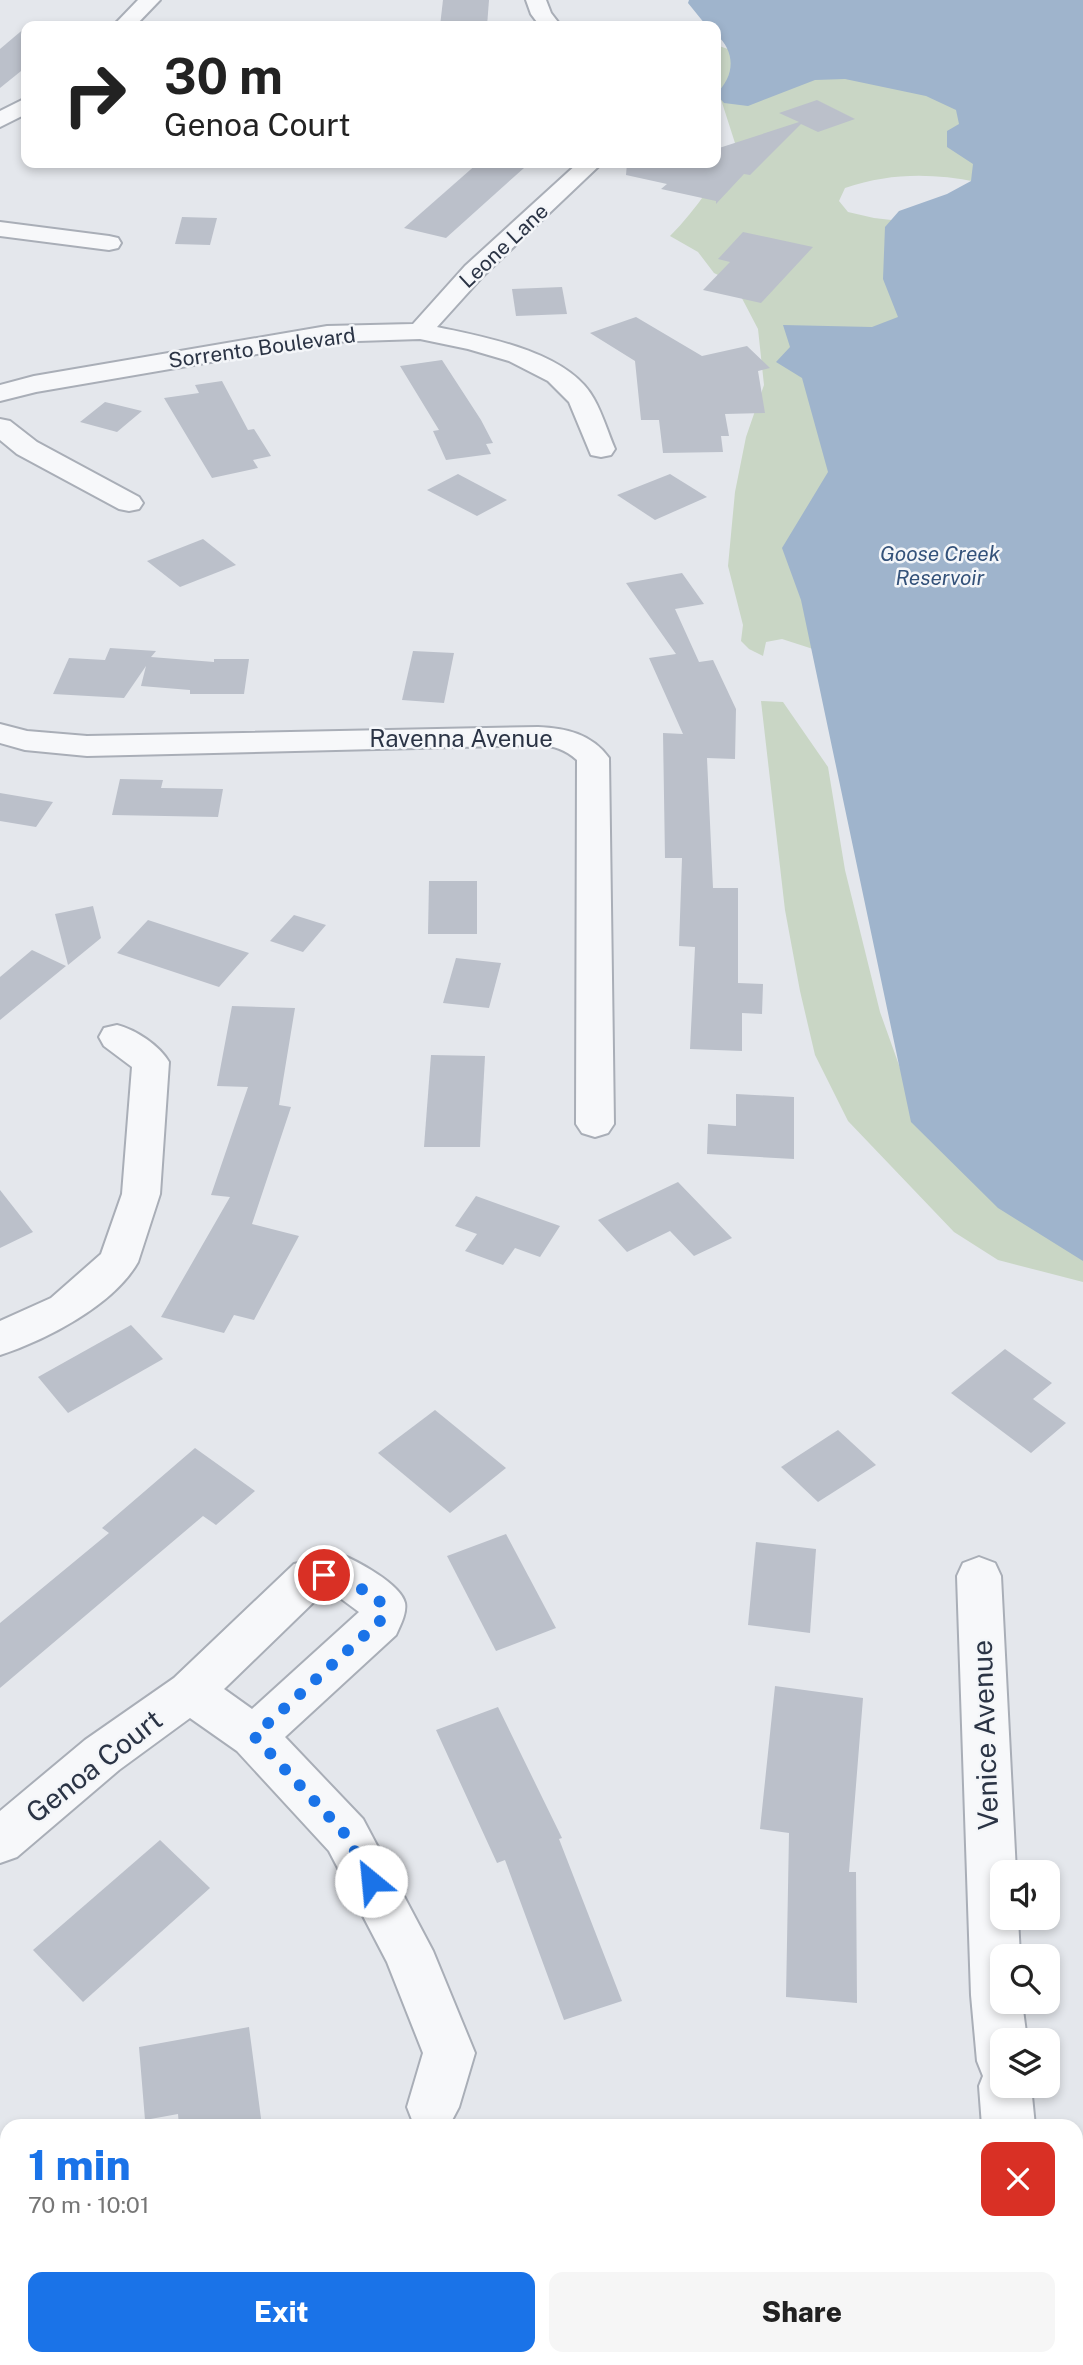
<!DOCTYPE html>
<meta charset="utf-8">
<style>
:root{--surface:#fff;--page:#f6f6f6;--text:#222;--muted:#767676;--accent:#1a73e8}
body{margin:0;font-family:"Public Sans",sans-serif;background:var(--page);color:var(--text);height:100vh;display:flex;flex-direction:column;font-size:26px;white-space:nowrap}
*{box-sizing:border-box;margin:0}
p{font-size:23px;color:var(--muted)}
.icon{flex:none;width:38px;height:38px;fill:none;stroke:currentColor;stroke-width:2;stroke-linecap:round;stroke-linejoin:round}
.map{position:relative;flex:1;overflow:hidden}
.panel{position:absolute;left:0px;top:2119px;width:1083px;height:247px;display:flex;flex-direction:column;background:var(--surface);border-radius:21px 21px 0 0;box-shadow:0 4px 10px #0003}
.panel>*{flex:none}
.banner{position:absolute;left:21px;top:21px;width:700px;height:147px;border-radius:14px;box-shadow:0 4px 10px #0003;background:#fff;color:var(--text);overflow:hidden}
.buttons{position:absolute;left:990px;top:1860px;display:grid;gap:14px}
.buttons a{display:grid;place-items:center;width:70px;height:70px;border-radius:14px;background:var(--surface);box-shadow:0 4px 10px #0003;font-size:35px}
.pin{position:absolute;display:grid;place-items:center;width:60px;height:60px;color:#fff;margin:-30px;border:4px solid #fff;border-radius:50%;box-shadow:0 2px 7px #0007}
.me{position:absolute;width:77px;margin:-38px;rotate:332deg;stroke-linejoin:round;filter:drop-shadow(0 0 5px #0008)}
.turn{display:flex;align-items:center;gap:24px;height:147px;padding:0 28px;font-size:32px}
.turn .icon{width:91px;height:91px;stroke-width:2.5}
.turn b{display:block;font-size:49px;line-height:60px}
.round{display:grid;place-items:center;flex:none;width:74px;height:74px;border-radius:14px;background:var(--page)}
.head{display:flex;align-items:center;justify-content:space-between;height:119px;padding:0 28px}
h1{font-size:42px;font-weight:800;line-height:52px;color:var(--accent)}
.cta{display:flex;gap:14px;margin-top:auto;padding:14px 28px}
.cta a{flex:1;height:80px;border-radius:14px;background:var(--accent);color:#fff;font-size:28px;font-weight:800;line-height:80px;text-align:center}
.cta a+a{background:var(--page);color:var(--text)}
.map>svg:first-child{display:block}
.green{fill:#c9d6c5}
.water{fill:#9fb4cc}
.building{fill:#bbc0ca}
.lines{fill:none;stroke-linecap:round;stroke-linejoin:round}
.street-casing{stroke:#a9aeb7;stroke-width:4}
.street{fill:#f7f8fa;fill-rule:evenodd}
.route{stroke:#1a73e8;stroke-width:12;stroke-dasharray:0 21.6}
.labels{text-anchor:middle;stroke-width:5;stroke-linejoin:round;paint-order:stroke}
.far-street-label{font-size:21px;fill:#2b3445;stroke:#f4f6f9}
.far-water-label{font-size:21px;font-style:italic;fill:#34527a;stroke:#f4f6f9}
.street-label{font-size:24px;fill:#2b3445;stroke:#f4f6f9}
.near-street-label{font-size:28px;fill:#2b3445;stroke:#f4f6f9}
</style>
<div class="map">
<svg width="1083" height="2365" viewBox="0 0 1083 2365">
<rect width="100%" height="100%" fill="#e4e7ec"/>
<g class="green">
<path d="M1011,0L977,182C931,173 890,173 845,188L839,201L848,212L874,218L970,229L813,649L782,639L766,642L763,656L749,649L741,641L743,625L728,566L735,492L746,437L764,385L758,329L734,283L714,273L698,252L670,236C697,209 718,177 735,143L716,84V45L734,51Z"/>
<path d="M761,701L783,702L828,767L845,870L880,1012L920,1124L1083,1223V1282L998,1260L954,1232L848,1121L815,1055L800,991L785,910Z"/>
</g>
<path class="water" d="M689,0H1083V1261L998,1208L911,1122L801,600L782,548L828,472L802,378L776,362L790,347L783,325L872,327L898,317L883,279L885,227L899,211L947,194L971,181L973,164L947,147V131L959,124L956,110L926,96L845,79L815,80L748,106L724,103L716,94C735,76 736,52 716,34V26L705,24L688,3Z"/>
<g class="building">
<path d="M443,0H489L487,26H440Z"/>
<path d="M26,27V67L0,88V49Z"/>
<path d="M817,100L855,119L818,132L801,124L750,175L744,174L716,204V201L661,189L667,184L626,175L627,163H716V149L799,122L779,113Z"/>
<path d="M478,163H497L524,168L446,238L404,228Z"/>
<path d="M182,217L217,218L210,245L175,244Z"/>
<path d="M743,232L813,247L761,303L703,290L730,262L718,259Z"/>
<path d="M562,287L567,314L516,316L512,289Z"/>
<path d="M636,317L702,356L747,346L770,368L758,371L765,413L725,414L729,436H721L723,452L663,453L659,420H641L635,361L590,333Z"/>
<path d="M442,360L481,420L493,443L486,444L491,454L446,460L433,431L439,430L400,366Z"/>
<path d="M222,381L248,430L254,429L271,456L253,460L258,468L212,478L164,398L199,393L195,385Z"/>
<path d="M105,402L142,411L117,432L80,422Z"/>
<path d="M458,474L507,500L477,516L427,490Z"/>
<path d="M670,474L707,497L655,520L617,495Z"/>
<path d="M203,539L236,565L180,587L147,561Z"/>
<path d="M682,573L704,604L675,609L699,662L713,660L736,709L735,759L707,758L713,888H738V983L763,984L762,1014L742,1013V1051L690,1049L695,947L679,946L682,858H665L663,733L683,734L649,658L676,654L626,583Z"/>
<path d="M110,648L156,651L151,657L214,662V659H249L244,694H190V690L141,686L146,666L124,698L53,694L69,658L105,660Z"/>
<path d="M413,651L454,653L444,703L402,700Z"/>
<path d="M120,779L163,780L161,788L223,789L218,817L112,815Z"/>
<path d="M0,793L53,802L36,827L0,821Z"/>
<path d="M429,881H477V934H428Z"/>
<path d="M93,906L101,938L68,965L55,914Z"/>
<path d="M294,915L326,925L303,952L270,941Z"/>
<path d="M148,920L249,953L219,987L117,953Z"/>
<path d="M32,950L66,966L0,1020V977Z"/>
<path d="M456,958L501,963L489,1008L443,1003Z"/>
<path d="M232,1006L295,1008L279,1105L291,1107L252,1224L299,1236L254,1320L234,1315L224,1333L161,1317L230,1197L211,1195L248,1087L217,1086Z"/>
<path d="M431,1055L485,1056L480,1147H424Z"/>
<path d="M736,1094L794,1097V1159L707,1154L708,1124L736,1126Z"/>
<path d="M678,1182L732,1238L694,1256L670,1231L627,1252L598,1220Z"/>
<path d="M0,1190L33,1232L0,1248Z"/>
<path d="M476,1196L560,1226L540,1257L515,1248L503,1265L465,1251L477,1234L455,1226Z"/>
<path d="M131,1325L163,1359L68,1413L38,1377Z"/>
<path d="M1005,1349L1052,1383L1033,1399L1066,1423L1031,1453L951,1393Z"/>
<path d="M435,1410L506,1468L450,1513L378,1453Z"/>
<path d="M838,1430L876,1465L818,1502L781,1467Z"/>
<path d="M195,1448L255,1491L216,1525L203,1516L0,1688V1623L109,1533L102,1528Z"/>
<path d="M506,1534L556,1628L496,1651L447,1556Z"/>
<path d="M756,1542L816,1549L810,1633L748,1625Z"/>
<path d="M775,1686L863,1698L849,1872H856L857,2003L786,1997L789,1833L760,1829Z"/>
<path d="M498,1707L562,1838L559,1839L622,2001L564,2020L505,1860L497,1863L436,1730Z"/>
<path d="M160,1840L210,1888L83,2002L33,1950Z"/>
<path d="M249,2027L262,2126H179L178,2114L145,2120L139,2047Z"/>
</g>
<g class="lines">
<defs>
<g id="street">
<path d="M138,0H160L135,26H113Z"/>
<path d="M526,0H546L551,13L561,26H540L531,14Z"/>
<path d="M26,98V114L0,127V111Z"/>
<path d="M578,163H602L483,276L437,327C485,337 569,352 594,399C603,415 608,433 615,449L611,455L601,457L591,455L569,402L548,381L509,361L468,349L420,339L327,342L36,392L0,401V385L34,376L327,326L413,324L465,266Z"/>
<path d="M0,222L109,236L118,238L121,243L118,248L109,250L0,236Z"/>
<path d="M0,419L10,421L37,442L139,497L143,503L139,509L129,511L119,509L17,454L0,440Z"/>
<path d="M0,724L27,731L87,736L538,727C566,728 592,734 609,758L614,1124L608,1133L595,1137L582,1133L576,1124L577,760C565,749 554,746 538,745L87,756L25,750L0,743Z"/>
<path d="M117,1025C136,1030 159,1045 169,1062L160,1194L138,1262C114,1305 46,1340 0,1355V1321L51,1298L101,1254L122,1194L132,1067L104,1046L99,1037L104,1028Z"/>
<path d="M339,1554C356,1560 401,1584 405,1603C407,1613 400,1626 396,1635L285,1737L363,1819L433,1951L475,2053L459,2107L449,2126L414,2125L407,2107L423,2053L387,1962L329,1851L237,1751L190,1718L119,1770L17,1857L0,1863V1811L85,1740L174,1678L294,1564ZM332,1592L359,1612L252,1709L224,1689L322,1594Z"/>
<path d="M979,1557L995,1563L1001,1576L1016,1872H1003V1918H1018L1020,1956H1003V2002H1022L1027,2040H1003V2086H1031L1035,2126H982L979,2086L983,2076L977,2061L971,1995L957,1576L963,1563Z"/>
<path d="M1076,2242L1083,2244V2305L1076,2302Z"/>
</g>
</defs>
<use href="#street" class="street-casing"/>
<use href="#street" class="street"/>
</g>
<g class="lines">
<path class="route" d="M324,1575L339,1573L383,1604L380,1621L254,1736L346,1835L371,1881"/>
</g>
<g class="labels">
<g class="far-street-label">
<text transform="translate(504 246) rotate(-43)" y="7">Leone Lane</text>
<text transform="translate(262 348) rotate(-8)" y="7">Sorrento Boulevard</text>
</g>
<g class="far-water-label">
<text x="940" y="561">Goose Creek<tspan x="940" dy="24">Reservoir</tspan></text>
</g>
<g class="street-label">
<text x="461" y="747">Ravenna Avenue</text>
</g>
<g class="near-street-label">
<text transform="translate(985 1735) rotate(-92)" y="10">Venice Avenue</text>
<text transform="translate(94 1766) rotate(-38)" y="10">Genoa Court</text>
</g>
</g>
</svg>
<div class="buttons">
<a><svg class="icon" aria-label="sound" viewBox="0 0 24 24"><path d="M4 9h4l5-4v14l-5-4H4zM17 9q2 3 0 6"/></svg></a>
<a><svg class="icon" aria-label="search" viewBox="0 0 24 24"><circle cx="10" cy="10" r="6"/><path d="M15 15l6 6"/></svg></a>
<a><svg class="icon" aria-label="layers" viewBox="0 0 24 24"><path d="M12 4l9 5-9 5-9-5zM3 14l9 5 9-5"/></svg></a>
</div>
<div class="pin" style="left:324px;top:1575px;background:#d93025"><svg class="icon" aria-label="arrive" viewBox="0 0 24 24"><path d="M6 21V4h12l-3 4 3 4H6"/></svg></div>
<svg class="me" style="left:371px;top:1881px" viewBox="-20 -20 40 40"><circle r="19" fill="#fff"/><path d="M0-13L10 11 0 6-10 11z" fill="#1a73e8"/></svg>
<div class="banner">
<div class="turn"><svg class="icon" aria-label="right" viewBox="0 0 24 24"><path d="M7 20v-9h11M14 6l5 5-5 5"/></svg><div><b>30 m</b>Genoa Court</div></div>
</div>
<section class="panel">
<div class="head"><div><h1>1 min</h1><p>70 m · 10:01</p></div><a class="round" style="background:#d93025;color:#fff"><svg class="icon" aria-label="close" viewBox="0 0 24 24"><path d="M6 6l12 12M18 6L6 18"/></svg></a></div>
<div class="cta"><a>Exit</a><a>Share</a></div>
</section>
</div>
